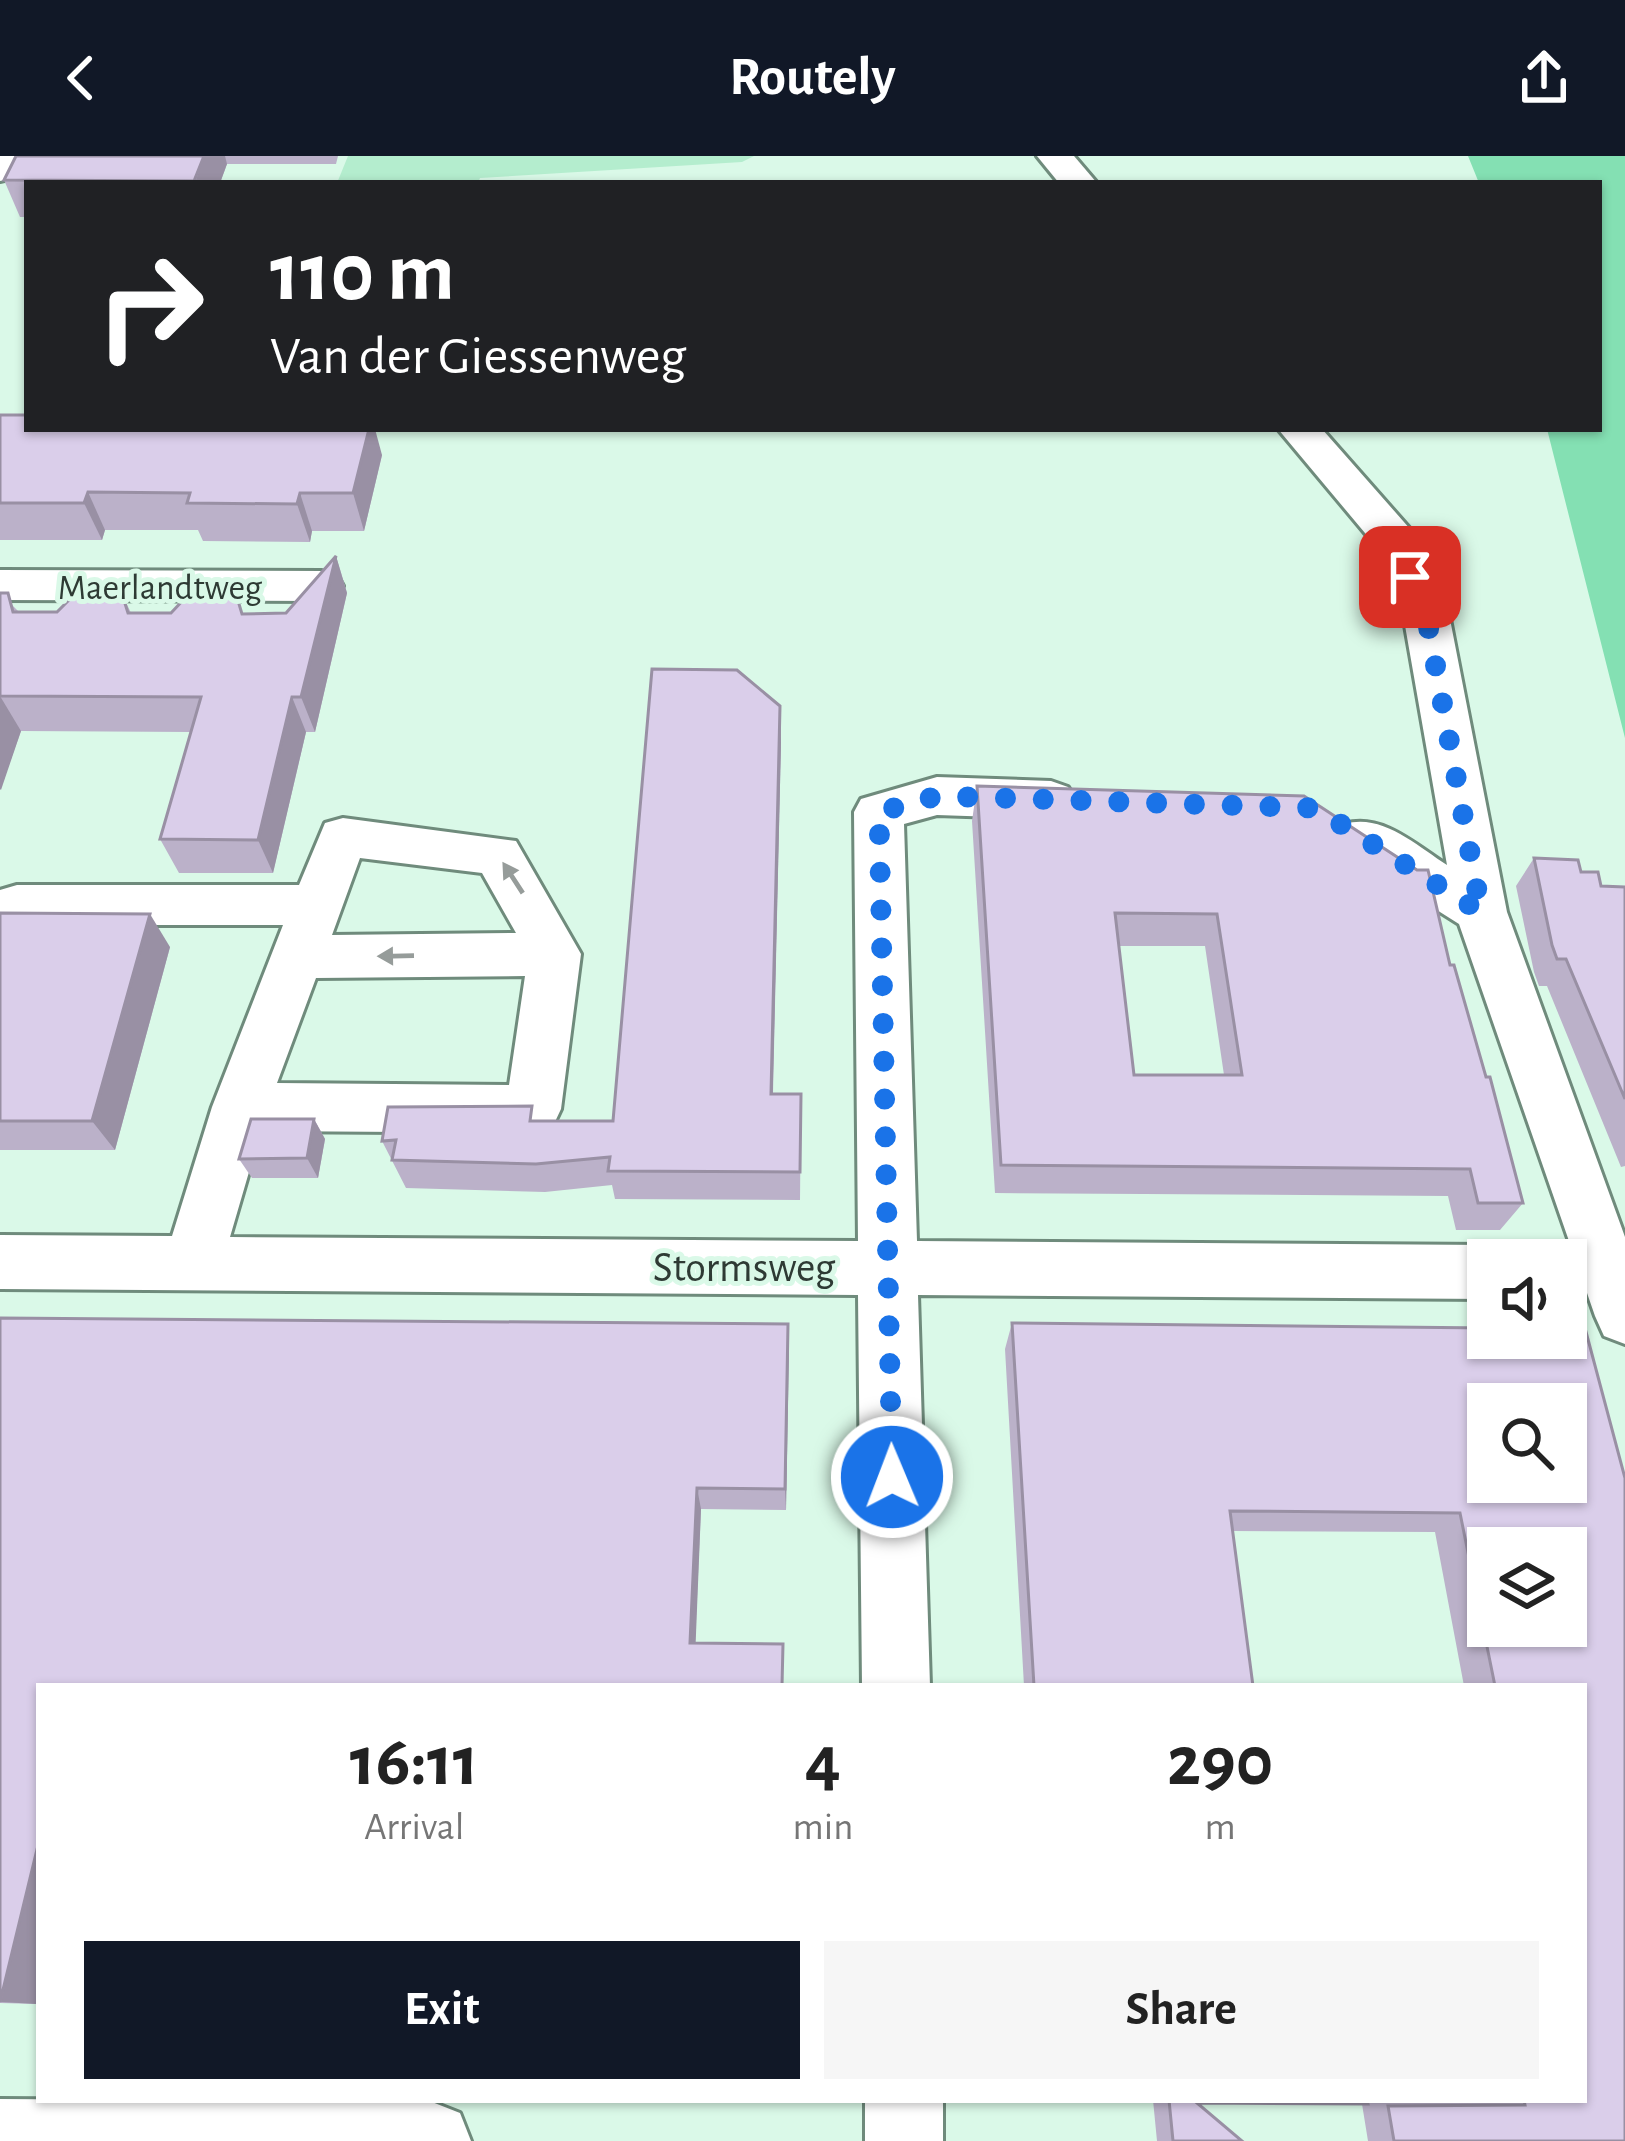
<!DOCTYPE html>
<style>
:root{--surface:#fff;--page:#f6f6f6;--text:#222;--muted:#767676;--accent:#111827}
body{margin:0;font-family:"Alegreya Sans",sans-serif;background:var(--page);color:var(--text);height:100vh;display:flex;flex-direction:column;font-size:45px;white-space:nowrap}
*{box-sizing:border-box;margin:0}
p{font-size:39px;color:var(--muted)}
.icon{flex:none;width:66px;height:66px;fill:none;stroke:currentColor;stroke-width:2;stroke-linecap:round;stroke-linejoin:round}
.map{position:relative;flex:1;overflow:hidden}
.drawer{position:absolute;left:36px;top:1527px;width:1551px;height:420px;display:flex;flex-direction:column;background:var(--surface);border-radius:0px;box-shadow:0 3px 9px #0004}
.drawer>*{flex:none}
.guide{position:absolute;left:24px;top:24px;width:1578px;height:252px;border-radius:0px;box-shadow:0 3px 9px #0004;background:#202124;color:#fff;overflow:hidden}
.tools{position:absolute;left:1467px;top:1083px;display:grid;gap:24px}
.tools a{display:grid;place-items:center;width:120px;height:120px;border-radius:0px;background:var(--surface);box-shadow:0 3px 9px #0004;font-size:60px}
.pin{position:absolute;display:grid;place-items:center;width:102px;height:102px;color:#fff;margin:-51px;border-radius:24px;box-shadow:0 6px 18px #0006}
.me{position:absolute;width:132px;margin:-66px;rotate:359deg;stroke-linejoin:round;filter:drop-shadow(0 0 9px #0008)}
.turn{display:flex;align-items:center;gap:42px;height:252px;padding:0 48px;font-size:54px}
.turn .icon{width:156px;height:156px;stroke-width:2.5}
.turn b{display:block;font-size:84px;line-height:102px}
.eta{display:flex;justify-content:space-evenly;align-items:center;height:204px;text-align:center}
.eta b{font-size:72px;font-weight:700;line-height:84px}
.cta{display:flex;gap:24px;margin-top:auto;padding:24px 48px}
.cta a{flex:1;height:138px;border-radius:0px;background:var(--accent);color:#fff;font-size:48px;font-weight:700;line-height:138px;text-align:center}
.cta a+a{background:var(--page);color:var(--text)}
header{display:flex;justify-content:space-between;align-items:center;height:156px;padding:0 48px;background:var(--accent);color:#fff;font-size:54px;font-weight:700}
.map>svg:first-child{display:block}
.green{fill:#b4edce}
.water{fill:#84e0b3}
.lines{fill:none;stroke-linecap:round;stroke-linejoin:round}
.minor-casing{stroke:#6f8b7c;stroke-width:6}
.minor{fill:#fff;fill-rule:evenodd}
.wall{fill:#bbb1c9;fill-rule:evenodd}
.shaded-wall{fill:#9990a4}
.building{fill:#daceea;stroke:#9990a4;stroke-width:3;fill-rule:evenodd}
.oneway{fill:#969c9a}
.route{stroke:#1a73e8;stroke-width:21;stroke-dasharray:0 37.8}
.labels{text-anchor:middle;stroke-width:10;stroke-linejoin:round;paint-order:stroke}
.far-street-label{font-size:36px;fill:#2e3a34;stroke:#daf9e8}
.street-label{font-size:42px;fill:#2e3a34;stroke:#daf9e8}
</style>
<header><svg class="icon" aria-label="back" viewBox="0 0 24 24"><path d="M15 5l-7 7 7 7"/></svg>Routely<svg class="icon" aria-label="share" viewBox="0 0 24 24"><path d="M12 15V3M7 8l5-5 5 5M5 13v7h14v-7"/></svg></header>
<div class="map">
<svg width="1625" height="1985" viewBox="0 0 1625 1985">
<rect width="100%" height="100%" fill="#daf9e8"/>
<path class="green" d="M348,0H754L742,6L480,22L478,27H337Z"/>
<path class="water" d="M1468,0H1625V582L1547,273H1599V27H1479Z"/>
<g class="lines">
<defs>
<g id="minor">
<path d="M0,0H25L13,22L0,25Z"/>
<path d="M1037,0H1074L1097,27H1059Z"/>
<path d="M1278,273H1322L1411,374L1449,458L1507,756L1625,1081V1188L1604,1180L1595,1160L1459,768L1345,696L1338,682L1345,668C1382,657 1417,690 1447,709L1403,458L1375,389Z"/>
<path d="M0,414L321,415L337,419L343,430L337,441L321,445L0,444Z"/>
<path d="M937,621L1051,625L1068,631L1076,644L1068,657L1051,663L937,659L904,668L917,1085L1488,1089L1509,1097L1512,1104H1488V1143L918,1139L930,1530H862L858,1139L0,1133V1079L172,1080L212,951L283,769H17L0,764V734L17,729H299L325,667L343,662L516,685L581,798L561,953L553,970L533,977L261,975L230,1081L858,1085L854,656L861,643ZM360,702L482,717L516,777L332,779ZM525,820L509,929L277,927L316,822Z"/>
<path d="M0,1943L432,1946L460,1957L471,1985H0Z"/>
<rect x="865" y="1944" width="78" height="41"/>
</g>
</defs>
<use href="#minor" class="minor-casing"/>
<use href="#minor" class="minor"/>
</g>
<g class="wall">
<path d="M16,0H338L336,8H227L220,27H27V61H20L4,24Z"/>
<path d="M0,259L382,299L364,375H312L310,386L203,385L198,374H105L102,384H0Z"/>
<path d="M336,400L347,437L315,576H306L273,717H179L160,683L191,576L21,575L0,634V437L19,456H57L122,438L131,457H286Z"/>
<path d="M780,550L781,586L773,938H801L800,1044L615,1043L612,1029L545,1036L406,1032L382,985L536,965H613Z"/>
<path d="M977,630L1450,809L1523,1047L1500,1074H1456L1448,1040L995,1037L972,665ZM1119,790H1205L1224,919H1134Z"/>
<path d="M1534,702L1581,716L1601,730L1625,731V1010L1621,1011L1547,830H1539L1534,816L1516,730Z"/>
<path d="M0,757L170,791L115,994H0Z"/>
<path d="M314,963L325,983L318,1022H252L239,1003Z"/>
<path d="M0,1162L788,1168L786,1354L701,1353L695,1487L784,1503L39,1530L37,1848L0,1847Z"/>
<path d="M1012,1167L1488,1172V1182H1566V1172H1585L1625,1322V1985H1368L1362,1948L1197,1947L1242,1985H1157L1153,1944H1367L1368,1946L1584,1944V1530H1464L1435,1376L1233,1375L1253,1530H1024L1005,1193ZM1488,1248H1566V1326H1488ZM1488,1392H1566V1470H1488Z"/>
</g>
<g class="shaded-wall">
<path d="M204,0H225L227,8L220,27H195Z"/>
<path d="M369,273H375L382,299L364,375L353,337Z"/>
<path d="M88,336L105,374L102,384L84,347Z"/>
<path d="M300,337L312,375L310,386L297,348Z"/>
<path d="M336,400L347,437L315,576L301,541Z"/>
<path d="M0,540L21,575L1,634L0,633Z"/>
<path d="M292,541L306,576L273,717L258,684Z"/>
<path d="M780,550L781,586L772,968L771,938Z"/>
<path d="M150,758L170,791L115,994L92,965Z"/>
<path d="M314,963L325,983L318,1022L307,1002Z"/>
<path d="M788,1168L789,1193L786,1354L785,1333Z"/>
<path d="M697,1332L701,1353L695,1503L690,1487Z"/>
<path d="M39,1685V1838L37,1848L1,1846Z"/>
</g>
<g class="building">
<path d="M16,0H204L194,25L4,24Z"/>
<path d="M0,259H27V273H369L353,337H300L297,348L187,347L190,337L88,336L84,347H0Z"/>
<path d="M336,400L301,541H292L258,684L160,683L201,541L0,540V437H8L13,456H57L73,440L122,438L128,457H171L186,441L198,438H236L242,458L286,457Z"/>
<path d="M652,513L737,514L780,550L771,938H801L800,1016L608,1015L610,1001L536,1008L392,1004L396,984L382,985L388,951L532,950L530,965H613Z"/>
<path d="M977,630L1304,640L1417,714H1428L1450,809H1454L1486,921H1490L1523,1047H1478L1470,1013L1001,1009ZM1115,757L1217,758L1242,919H1134Z"/>
<path d="M1534,702L1578,704L1581,716H1598L1601,730L1625,731V943L1566,803H1557L1552,789Z"/>
<path d="M0,757L150,758L92,965H0Z"/>
<path d="M251,963H314L307,1002L239,1003Z"/>
<path d="M0,1162L788,1168L785,1333L697,1332L690,1487L783,1488L782,1530H39V1685L0,1846Z"/>
<path d="M1012,1167L1488,1172V1182H1566V1172H1585L1625,1322V1985H1394L1388,1950L1525,1949L1524,1944H1584V1530H1495L1460,1357L1230,1355L1253,1530H1034ZM1488,1248H1566V1326H1488ZM1488,1392H1566V1470H1488Z"/>
<path d="M1169,1944H1367L1368,1948L1197,1947L1242,1985H1173Z"/>
</g>
<defs><path id="oneway-solid" d="M-6-.8H1V-3.2L6.5 0L1 3.2V.8H-6Z" transform="scale(3)"/></defs>
<g class="oneway">
<use href="#oneway-solid" transform="translate(513 722) rotate(-123)"/>
<use href="#oneway-solid" transform="translate(396 800) rotate(179)"/>
</g>
<g class="lines">
<path class="route" d="M892,1321L879,656L937,640L1315,652L1481,756L1426,458L1410,421"/>
</g>
<g class="labels">
<g class="far-street-label">
<text x="160" y="443">Maerlandtweg</text>
</g>
<g class="street-label">
<text x="744" y="1125">Stormsweg</text>
</g>
</g>
</svg>
<div class="tools">
<a><svg class="icon" aria-label="sound" viewBox="0 0 24 24"><path d="M4 9h4l5-4v14l-5-4H4zM17 9q2 3 0 6"/></svg></a>
<a><svg class="icon" aria-label="search" viewBox="0 0 24 24"><circle cx="10" cy="10" r="6"/><path d="M15 15l6 6"/></svg></a>
<a><svg class="icon" aria-label="layers" viewBox="0 0 24 24"><path d="M12 4l9 5-9 5-9-5zM3 14l9 5 9-5"/></svg></a>
</div>
<div class="pin" style="left:1410px;top:421px;background:#d93025"><svg class="icon" aria-label="arrive" viewBox="0 0 24 24"><path d="M6 21V4h12l-3 4 3 4H6"/></svg></div>
<svg class="me" style="left:892px;top:1321px" viewBox="-20 -20 40 40"><circle r="17" fill="#1a73e8" stroke="#fff" stroke-width="3"/><path d="M0-11L8 9 0 5-8 9z" fill="#fff"/></svg>
<div class="guide">
<div class="turn"><svg class="icon" aria-label="right" viewBox="0 0 24 24"><path d="M7 20v-9h11M14 6l5 5-5 5"/></svg><div><b>110 m</b>Van der Giessenweg</div></div>
</div>
<section class="drawer">
<div class="eta">
<div><b>16:11</b><p>Arrival</p></div>
<div><b>4</b><p>min</p></div>
<div><b>290</b><p>m</p></div>
</div>
<div class="cta"><a>Exit</a><a>Share</a></div>
</section>
</div>
